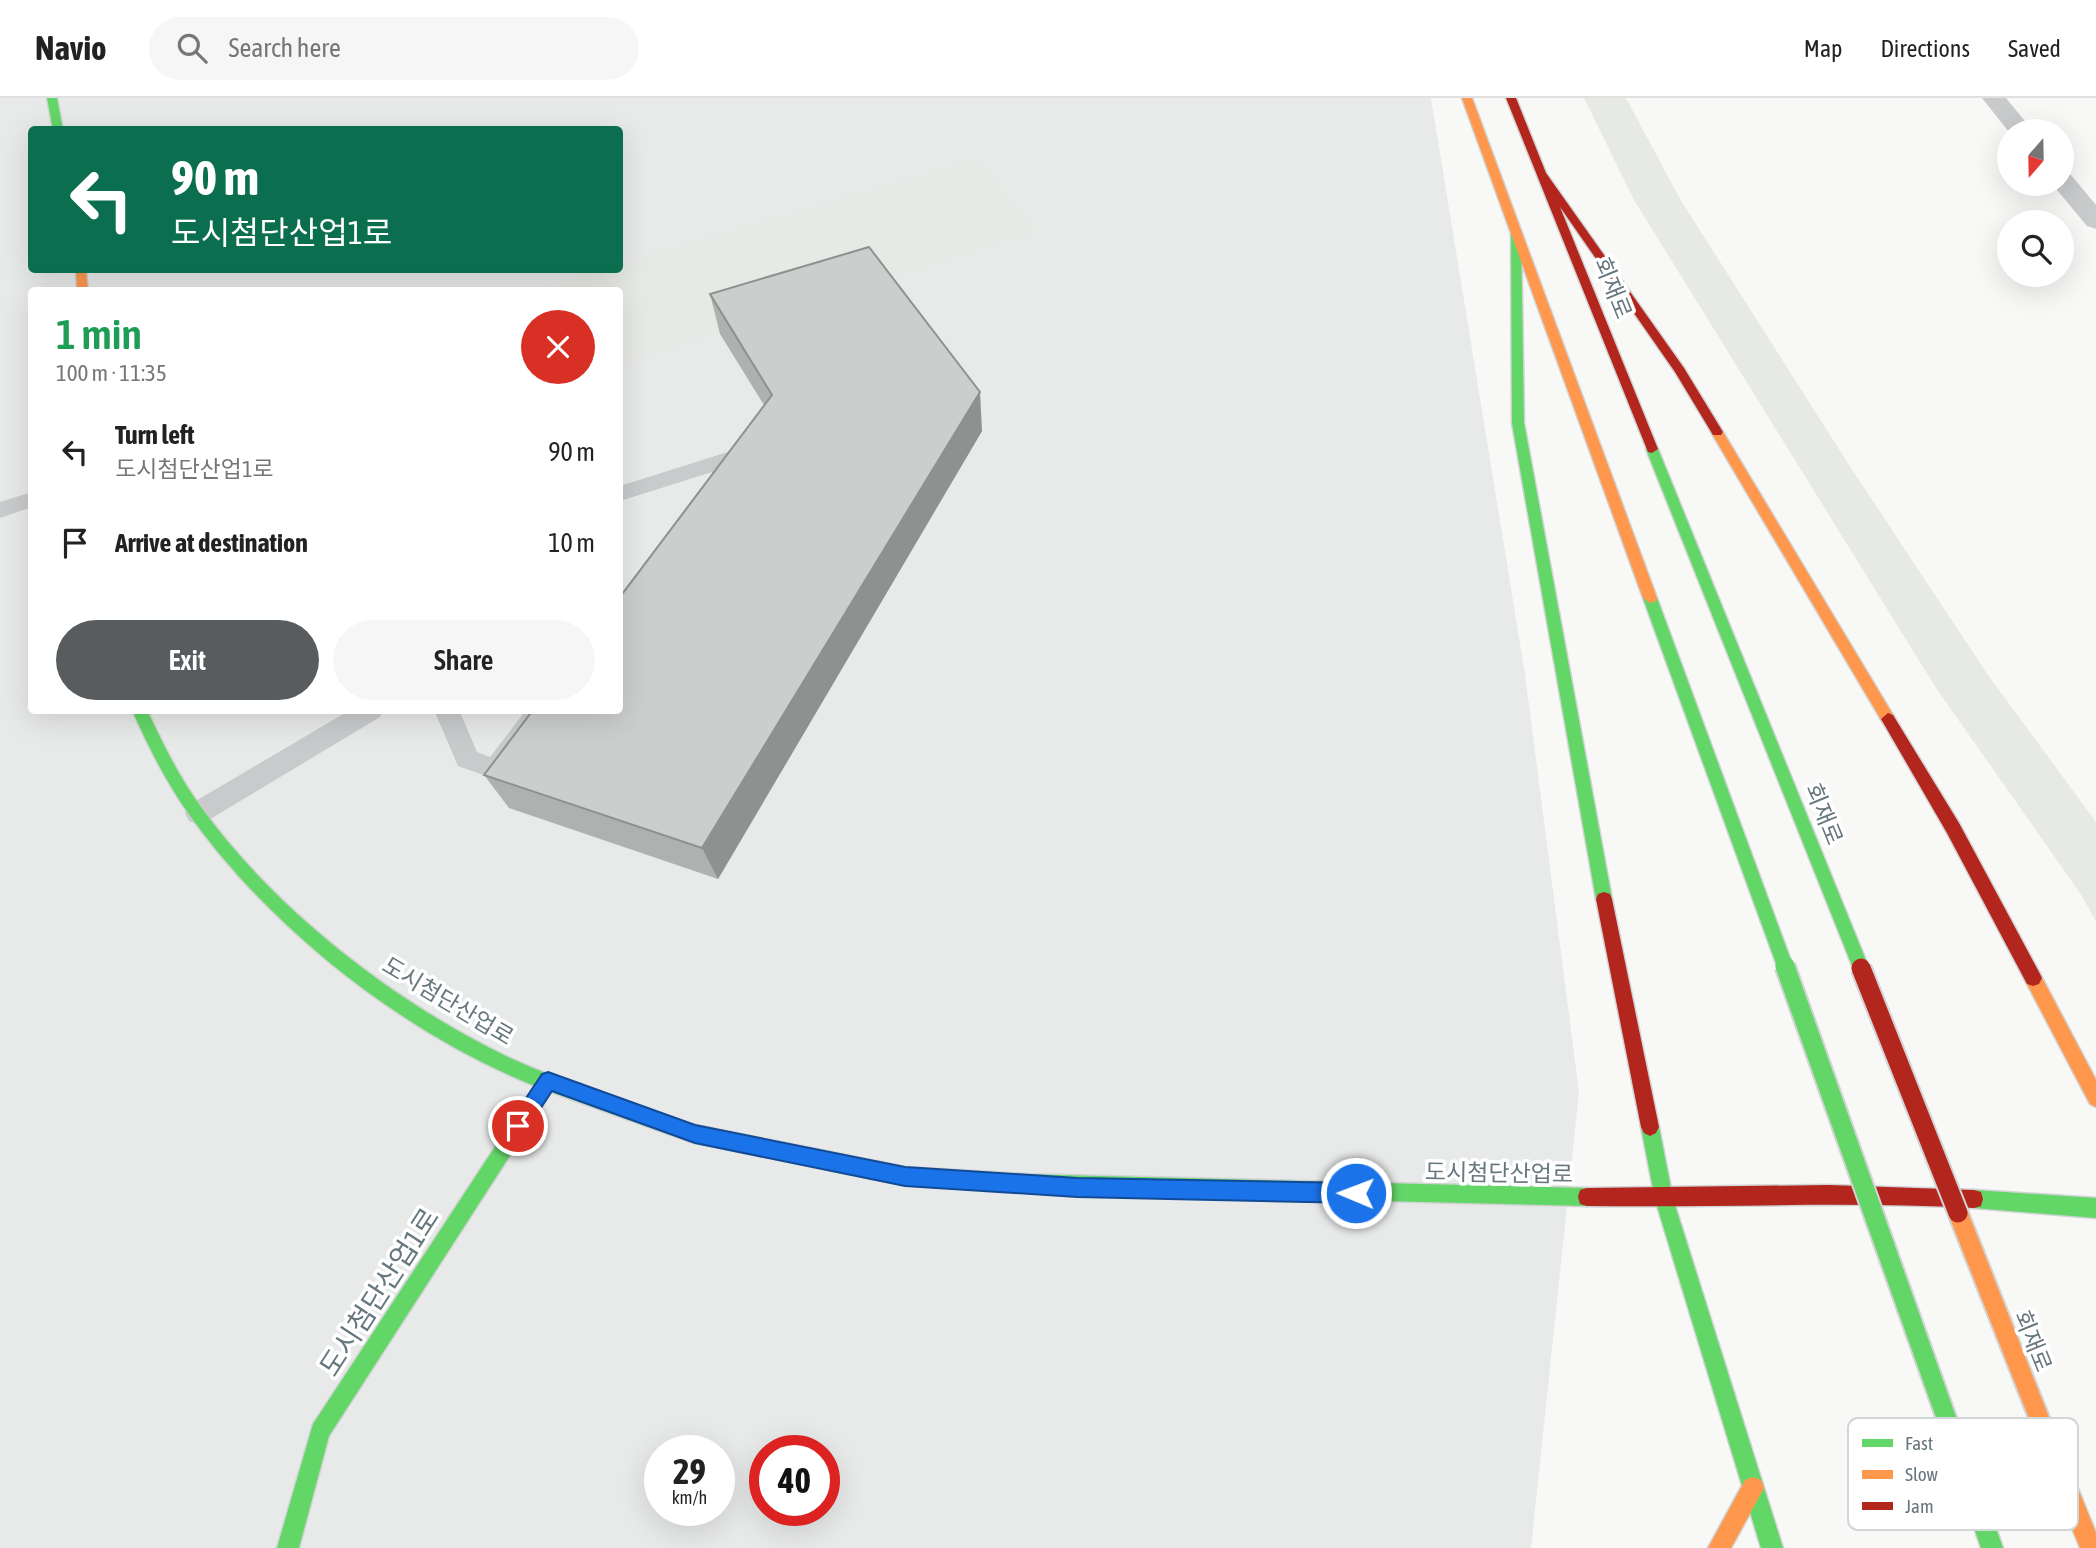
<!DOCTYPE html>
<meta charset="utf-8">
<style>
:root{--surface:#fff;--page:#f6f6f6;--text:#222;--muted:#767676;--line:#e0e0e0;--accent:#585c5e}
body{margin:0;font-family:"Asap Condensed","Noto Sans KR",sans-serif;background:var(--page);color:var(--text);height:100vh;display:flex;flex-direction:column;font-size:26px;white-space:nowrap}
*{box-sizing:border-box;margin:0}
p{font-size:23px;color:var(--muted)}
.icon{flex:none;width:38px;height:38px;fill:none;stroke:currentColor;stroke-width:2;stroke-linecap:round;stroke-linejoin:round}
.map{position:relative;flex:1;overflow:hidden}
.sheet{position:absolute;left:28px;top:189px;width:595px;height:427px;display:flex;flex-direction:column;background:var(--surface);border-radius:7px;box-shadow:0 7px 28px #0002}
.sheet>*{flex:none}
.guide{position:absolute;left:28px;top:28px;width:595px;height:147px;border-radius:7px;box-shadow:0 7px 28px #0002;background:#0b6e4f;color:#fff;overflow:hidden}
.needle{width:46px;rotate:200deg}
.tools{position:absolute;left:1997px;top:21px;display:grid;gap:14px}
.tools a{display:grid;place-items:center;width:77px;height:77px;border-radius:50%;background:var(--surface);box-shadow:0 7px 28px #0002;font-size:35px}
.speed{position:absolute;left:644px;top:1337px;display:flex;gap:14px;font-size:35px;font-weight:700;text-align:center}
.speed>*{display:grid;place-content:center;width:91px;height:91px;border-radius:50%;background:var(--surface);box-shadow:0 7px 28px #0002;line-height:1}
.speed small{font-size:18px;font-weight:400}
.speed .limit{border:10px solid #d22;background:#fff;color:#111}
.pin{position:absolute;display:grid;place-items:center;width:60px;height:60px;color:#fff;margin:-30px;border:4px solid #fff;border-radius:50%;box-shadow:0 2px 7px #0007}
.me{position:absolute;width:77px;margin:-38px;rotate:271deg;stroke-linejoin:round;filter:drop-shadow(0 0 5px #0008)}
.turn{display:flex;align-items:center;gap:24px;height:147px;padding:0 28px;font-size:32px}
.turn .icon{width:91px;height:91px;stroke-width:2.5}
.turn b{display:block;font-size:49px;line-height:60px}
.round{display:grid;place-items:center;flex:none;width:74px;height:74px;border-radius:37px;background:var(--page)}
.overview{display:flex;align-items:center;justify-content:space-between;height:119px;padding:0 28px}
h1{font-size:42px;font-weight:600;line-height:52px;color:#1e9e55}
.button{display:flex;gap:14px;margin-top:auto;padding:14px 28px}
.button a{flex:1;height:80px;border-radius:42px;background:var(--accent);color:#fff;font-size:28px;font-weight:600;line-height:80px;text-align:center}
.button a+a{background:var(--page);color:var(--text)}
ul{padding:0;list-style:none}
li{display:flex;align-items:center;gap:21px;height:91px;padding:0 28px}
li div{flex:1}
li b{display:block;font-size:26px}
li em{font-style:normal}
header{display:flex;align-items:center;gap:42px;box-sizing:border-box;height:98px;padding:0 35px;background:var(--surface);border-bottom:2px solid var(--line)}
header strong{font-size:33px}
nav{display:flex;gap:38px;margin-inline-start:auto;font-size:24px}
.search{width:490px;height:63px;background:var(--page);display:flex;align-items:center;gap:18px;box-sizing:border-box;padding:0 24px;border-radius:38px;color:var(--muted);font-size:26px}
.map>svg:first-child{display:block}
.built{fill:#e8e9e9;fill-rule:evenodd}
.green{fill:#e7e9e5}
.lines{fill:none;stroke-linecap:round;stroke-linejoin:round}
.fast-casing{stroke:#d2d4d4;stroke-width:3}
.slow-casing{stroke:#d2d4d4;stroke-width:3}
.jam-casing{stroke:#d2d4d4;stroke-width:3}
.lane{fill:#c8cacb;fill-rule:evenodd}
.street{fill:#c8cacb;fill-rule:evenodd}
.fast{fill:#63d668;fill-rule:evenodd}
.slow{fill:#ff974d;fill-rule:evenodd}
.jam{fill:#b3261e;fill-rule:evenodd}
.fast-bridge-casing{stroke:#d2d4d4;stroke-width:23;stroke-linecap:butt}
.slow-bridge-casing{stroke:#d2d4d4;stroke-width:23;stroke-linecap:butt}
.jam-bridge-casing{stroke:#d2d4d4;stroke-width:23;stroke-linecap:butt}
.fast-bridge{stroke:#63d668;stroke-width:19}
.slow-bridge{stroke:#ff974d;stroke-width:19}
.jam-bridge{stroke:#b3261e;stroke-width:19}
.wall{fill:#afb1b1}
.shaded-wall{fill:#8f9090}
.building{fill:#cccece;stroke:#8f9090;stroke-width:2}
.route{fill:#1a73e8;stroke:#114b97;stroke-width:2}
.labels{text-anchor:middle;stroke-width:7;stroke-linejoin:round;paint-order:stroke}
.street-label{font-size:23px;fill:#66777e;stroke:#fff}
.near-street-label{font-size:28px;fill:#66777e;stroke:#fff}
.key{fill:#fff;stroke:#d1d6d8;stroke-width:2}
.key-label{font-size:19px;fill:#66777e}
</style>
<header>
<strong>Navio</strong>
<div class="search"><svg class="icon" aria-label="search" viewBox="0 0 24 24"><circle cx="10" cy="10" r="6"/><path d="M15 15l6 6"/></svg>Search here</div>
<nav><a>Map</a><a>Directions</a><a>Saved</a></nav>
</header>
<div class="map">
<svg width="2096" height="1450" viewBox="0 0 2096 1450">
<rect width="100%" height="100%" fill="#f8f8f7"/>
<path class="built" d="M0,0H1431L1525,576L1579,994L1531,1450H0ZM32,32H620V172H32ZM32,192H620V612H32ZM660,1353H719V1412H660ZM765,1353H824V1412H765Z"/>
<g class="green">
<path d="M1584,0H1626L1680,101L1851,370L1988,577L2096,724V824L2082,798L1936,590L1634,102Z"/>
<path d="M977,62L1035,133L620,266V192H526L599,172H620V166Z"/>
</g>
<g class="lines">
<defs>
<g id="fast">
<path d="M47,0H57L63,32H53Z"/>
<path d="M1516,131L1521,134L1524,325L1612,801L1610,806L1604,808L1598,806L1596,801L1512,325L1511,134Z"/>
<path d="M1652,347L1658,351L1869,870L1867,875L1861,878L1855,875L1853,870L1646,351Z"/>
<path d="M1650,495L1657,500L1793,868L1791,873L1785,876L1779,873L1777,868L1643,500Z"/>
<path d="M132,612H147C163,646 179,679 201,709C275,812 394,904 508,959C566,986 629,1004 691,1026L698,1029L700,1035L698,1041L691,1044L551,994L329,1338L299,1450H277L313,1326L535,988C405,936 273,833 191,719C167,686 149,650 132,612Z"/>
<path d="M1650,1020L1656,1023L1659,1029L1673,1101L1783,1450H1761L1655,1101L1641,1029L1644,1023Z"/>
<path d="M1021,1076L1587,1090L1594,1092L1596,1099L1594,1106L1587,1108L1021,1094L1014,1092L1012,1085L1014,1078Z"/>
<path d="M1974,1092L2096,1100V1120L1974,1110L1967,1108L1965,1101L1967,1094Z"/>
<path d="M1967,1367L1975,1370L2003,1450H1981L1956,1378L1959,1370Z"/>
</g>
<g id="slow">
<path d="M1462,0H1472L1657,500L1655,504L1650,505L1643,500Z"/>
<path d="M76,172H86L88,192H77Z"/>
<path d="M1717,330L1723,334L1893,617L1895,621L1893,625H1883L1711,334Z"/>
<path d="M2033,872L2039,874L2096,982V1009L2090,1006L2027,886L2024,880L2027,874Z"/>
<path d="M691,1026L905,1069L1021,1076L1028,1078L1030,1085L1028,1092L1021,1094L905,1087L691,1044L684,1041L682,1035L684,1029Z"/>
<path d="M2064,1372L2072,1375L2075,1383L2096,1435V1450H2080L2053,1383L2056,1375Z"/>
<path d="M1753,1379L1761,1382L1764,1390L1731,1450H1708L1745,1382Z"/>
</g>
<g id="jam">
<path d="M1506,0H1516L1546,75L1684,270L1723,334L1721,337H1713L1675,274L1560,109L1658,351L1652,355L1648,354Z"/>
<path d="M1888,615L1893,617L1959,725L2039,874L2042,880L2039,886L2033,888L2027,886L1947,735L1881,621Z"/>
<path d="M1604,794L1610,796L1612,801L1659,1029L1656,1035L1650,1038L1644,1035L1641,1029L1596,801L1598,796Z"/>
<path d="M1829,1087L1974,1092L1981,1094L1983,1101L1981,1108L1974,1110C1845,1103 1716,1110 1587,1108L1580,1106L1578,1099L1580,1092L1587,1090Z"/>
</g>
</defs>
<use href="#fast" class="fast-casing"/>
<use href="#slow" class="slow-casing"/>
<use href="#jam" class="jam-casing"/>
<g class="lane">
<path d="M734,352L745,359L729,381H713L712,374L620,403V388Z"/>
<path d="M32,394V409L0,420V404Z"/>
<path d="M350,612H383L380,619L207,723L198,726L189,723L185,715L189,707Z"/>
<path d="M434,612H459L477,654L490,659L526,612H552L504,678L495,681L458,668Z"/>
</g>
<g class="street">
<path d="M1982,0H2006L2033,33L2009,34Z"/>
<path d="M2062,75L2071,77L2096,107V131L2087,128L2052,86H2062Z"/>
</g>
<use href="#fast" class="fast"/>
<use href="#slow" class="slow"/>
<use href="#jam" class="jam"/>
<defs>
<path id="fast-bridge" d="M1785,868L1967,1378"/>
<path id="slow-bridge" d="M1958,1115L2064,1383"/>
<path id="jam-bridge" d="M1861,870L1958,1115"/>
</defs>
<use href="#fast-bridge" class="fast-bridge-casing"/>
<use href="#slow-bridge" class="slow-bridge-casing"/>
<use href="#jam-bridge" class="jam-bridge-casing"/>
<use href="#fast-bridge" class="fast-bridge"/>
<use href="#slow-bridge" class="slow-bridge"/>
<use href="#jam-bridge" class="jam-bridge"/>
</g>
<path class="wall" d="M710,196L982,333L718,781L509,710L484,677L764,307L720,236Z"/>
<path class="shaded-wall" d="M980,294L982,333L718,781L702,750Z"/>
<path class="building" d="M869,149L980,294L702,750L484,677L533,612H620V499L772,297L710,196Z"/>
<path class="route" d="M548,974L695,1027L905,1069L1077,1080L1356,1085L1363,1088L1366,1095L1363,1102L1356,1105L1077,1099L905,1088L695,1045L552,993L525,1034L518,1037L512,1034L509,1028L512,1021L542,976Z"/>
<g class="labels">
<g class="street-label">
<text transform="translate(1613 190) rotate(68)" y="8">회재로</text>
<text transform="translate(1824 716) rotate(68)" y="8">회재로</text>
<text transform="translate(448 903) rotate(31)" y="8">도시첨단산업로</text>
<text transform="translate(1499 1075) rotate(1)" y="8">도시첨단산업로</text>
<text transform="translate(2033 1243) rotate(68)" y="8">회재로</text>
</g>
<g class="near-street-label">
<text transform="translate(379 1194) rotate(-57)" y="10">도시첨단산업1로</text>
</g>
</g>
<rect x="1848" y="1320" width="230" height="112" rx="10" class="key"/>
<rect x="1862" y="1341" width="31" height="8" fill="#63d668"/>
<rect x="1862" y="1372" width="31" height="9" fill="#ff974d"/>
<rect x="1862" y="1404" width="31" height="8" fill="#b3261e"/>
<g class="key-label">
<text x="1905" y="1352">Fast</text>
<text x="1905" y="1383">Slow</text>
<text x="1905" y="1415">Jam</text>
</g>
</svg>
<div class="tools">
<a><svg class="needle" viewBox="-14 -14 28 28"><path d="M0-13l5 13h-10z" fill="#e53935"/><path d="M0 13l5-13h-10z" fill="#767676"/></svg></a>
<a><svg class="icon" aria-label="search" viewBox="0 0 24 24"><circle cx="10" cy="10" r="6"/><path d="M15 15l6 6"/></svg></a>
</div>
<div class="speed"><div>29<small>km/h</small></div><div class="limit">40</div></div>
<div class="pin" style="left:518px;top:1028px;background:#d93025"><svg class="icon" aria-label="arrive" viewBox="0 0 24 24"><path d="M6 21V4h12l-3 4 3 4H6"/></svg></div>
<svg class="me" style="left:1356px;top:1095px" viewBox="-20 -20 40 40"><circle r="17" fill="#1a73e8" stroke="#fff" stroke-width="3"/><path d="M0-11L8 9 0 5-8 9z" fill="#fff"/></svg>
<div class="guide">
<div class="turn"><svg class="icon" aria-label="left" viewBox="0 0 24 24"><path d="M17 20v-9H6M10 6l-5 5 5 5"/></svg><div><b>90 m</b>도시첨단산업1로</div></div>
</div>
<section class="sheet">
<div class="overview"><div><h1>1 min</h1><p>100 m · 11:35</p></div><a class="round" style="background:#d93025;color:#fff"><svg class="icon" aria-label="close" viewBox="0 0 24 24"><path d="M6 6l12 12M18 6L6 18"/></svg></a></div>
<ul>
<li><svg class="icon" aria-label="left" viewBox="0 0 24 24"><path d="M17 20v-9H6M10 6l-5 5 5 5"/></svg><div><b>Turn left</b><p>도시첨단산업1로</p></div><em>90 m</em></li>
<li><svg class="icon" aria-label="arrive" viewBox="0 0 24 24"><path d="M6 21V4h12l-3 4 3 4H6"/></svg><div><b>Arrive at destination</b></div><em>10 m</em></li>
</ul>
<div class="button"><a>Exit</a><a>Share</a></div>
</section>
</div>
